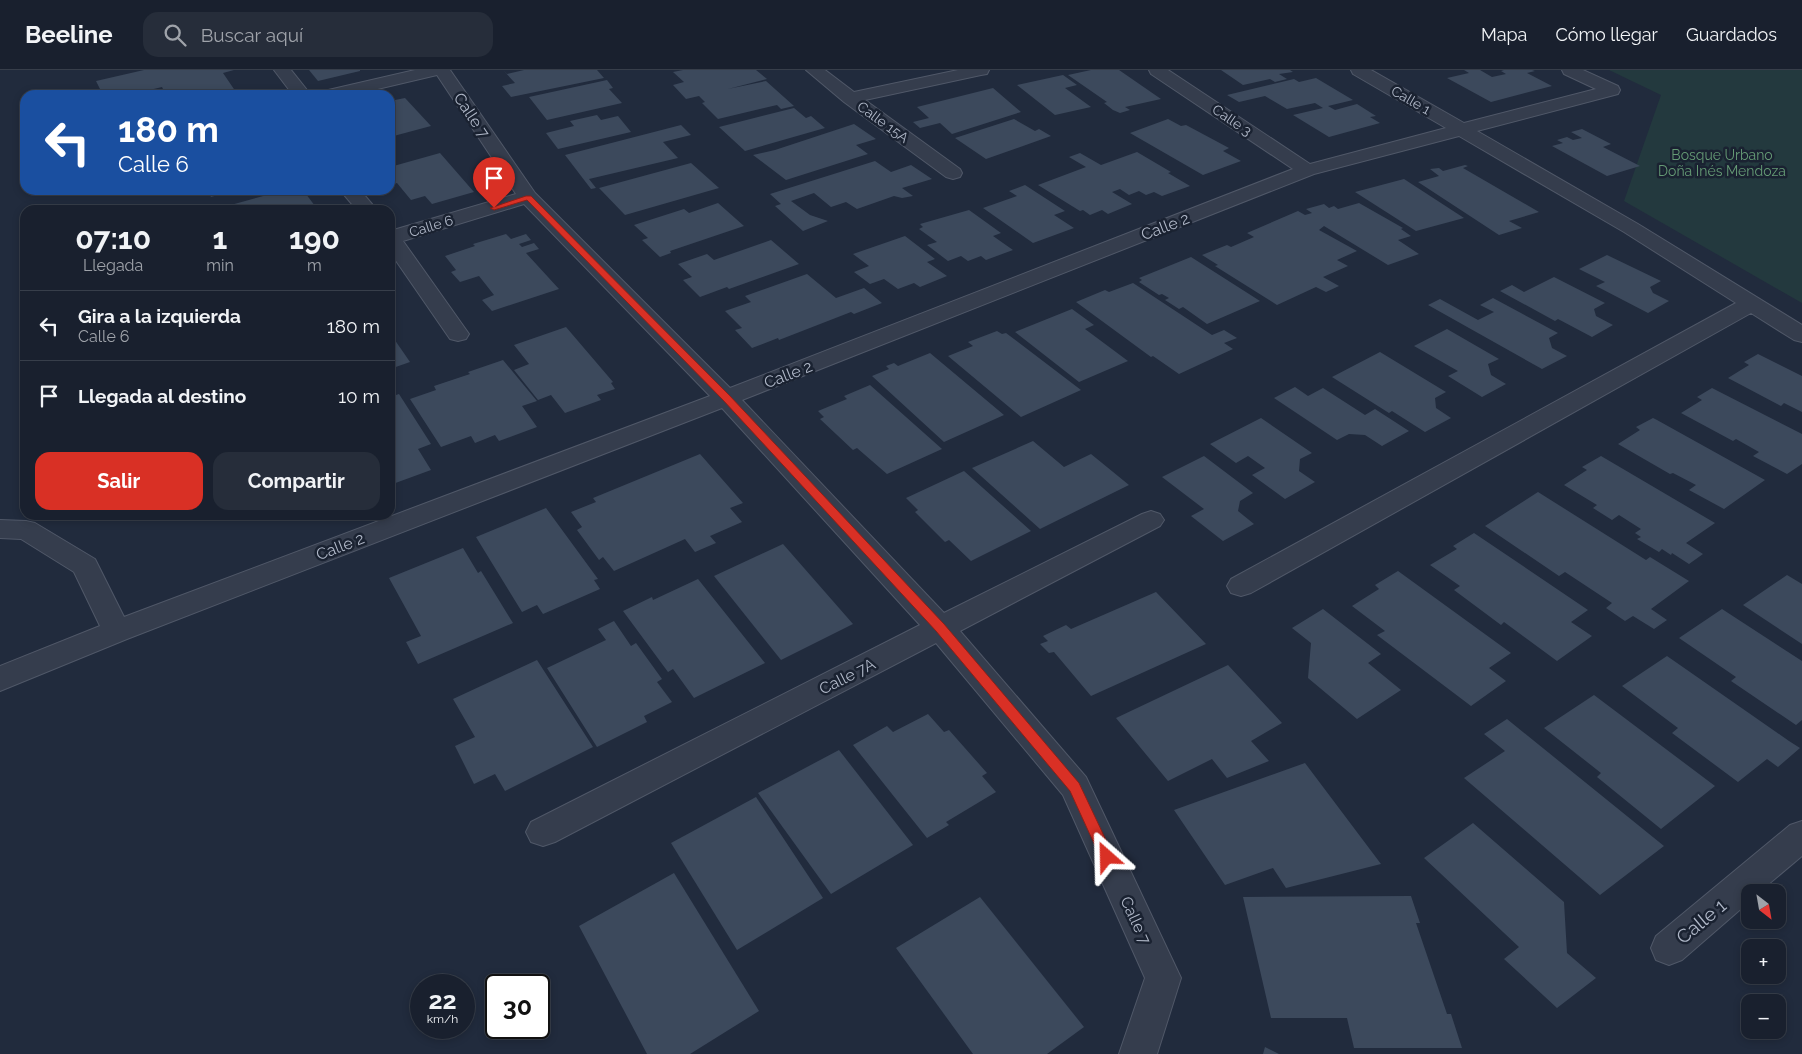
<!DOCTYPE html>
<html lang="es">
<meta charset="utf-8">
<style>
:root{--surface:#19202e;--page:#262d3a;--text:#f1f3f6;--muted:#9fa3aa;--line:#373e4a;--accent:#d93025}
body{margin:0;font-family:Raleway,sans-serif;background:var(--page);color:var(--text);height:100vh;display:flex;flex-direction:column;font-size:19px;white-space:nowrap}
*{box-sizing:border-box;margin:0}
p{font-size:16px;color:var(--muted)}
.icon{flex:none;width:28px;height:28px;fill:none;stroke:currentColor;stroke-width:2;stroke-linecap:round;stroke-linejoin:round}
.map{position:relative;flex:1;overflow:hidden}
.details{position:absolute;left:20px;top:135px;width:375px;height:315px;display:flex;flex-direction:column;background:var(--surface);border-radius:15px;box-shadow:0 2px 8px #0003,0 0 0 1px var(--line)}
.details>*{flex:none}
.banner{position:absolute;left:20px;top:20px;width:375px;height:105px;border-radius:15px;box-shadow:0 2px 8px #0003,0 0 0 1px var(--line);background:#1a4fa0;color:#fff;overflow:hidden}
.needle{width:32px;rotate:149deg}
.controls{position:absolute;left:1741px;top:814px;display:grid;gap:10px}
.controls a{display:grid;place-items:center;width:45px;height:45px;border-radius:10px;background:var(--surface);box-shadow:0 2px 8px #0003,0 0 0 1px var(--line);font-size:25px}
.speed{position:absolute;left:410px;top:904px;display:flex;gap:10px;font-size:25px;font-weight:700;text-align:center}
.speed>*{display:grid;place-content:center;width:65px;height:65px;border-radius:50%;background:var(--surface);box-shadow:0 2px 8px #0003,0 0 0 1px var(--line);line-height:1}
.speed small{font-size:12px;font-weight:400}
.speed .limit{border:2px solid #111;border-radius:8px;background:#fff;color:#111}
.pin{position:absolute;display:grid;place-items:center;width:42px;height:42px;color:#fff;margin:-51px -21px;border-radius:50% 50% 50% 0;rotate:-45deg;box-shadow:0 0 5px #0007}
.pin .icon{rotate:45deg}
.me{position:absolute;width:55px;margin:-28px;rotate:335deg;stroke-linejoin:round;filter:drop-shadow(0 0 4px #0008)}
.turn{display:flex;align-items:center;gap:18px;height:105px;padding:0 15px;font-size:22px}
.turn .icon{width:65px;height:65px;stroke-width:2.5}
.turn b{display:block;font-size:35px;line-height:42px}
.eta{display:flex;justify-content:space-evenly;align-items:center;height:85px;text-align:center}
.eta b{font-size:30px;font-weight:700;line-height:35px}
.primary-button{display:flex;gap:10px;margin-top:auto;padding:10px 15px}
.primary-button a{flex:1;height:58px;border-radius:15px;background:var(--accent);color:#fff;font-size:20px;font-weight:700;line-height:58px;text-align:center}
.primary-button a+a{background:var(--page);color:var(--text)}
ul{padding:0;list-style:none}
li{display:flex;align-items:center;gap:15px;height:70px;padding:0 15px;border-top:1px solid var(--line)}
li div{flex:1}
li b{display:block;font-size:19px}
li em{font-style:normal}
header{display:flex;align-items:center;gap:30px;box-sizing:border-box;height:70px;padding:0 25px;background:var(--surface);border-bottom:1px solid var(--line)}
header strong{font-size:24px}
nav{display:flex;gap:28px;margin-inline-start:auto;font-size:18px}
.search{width:350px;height:45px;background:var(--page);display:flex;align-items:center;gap:12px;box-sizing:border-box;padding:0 18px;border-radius:15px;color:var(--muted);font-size:19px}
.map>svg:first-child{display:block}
.green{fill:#23393e}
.building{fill:#3c495c}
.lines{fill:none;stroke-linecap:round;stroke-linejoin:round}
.street-casing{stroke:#505868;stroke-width:2}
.street{fill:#353d4d;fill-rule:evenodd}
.route{fill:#d93025;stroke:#8d1f18}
.labels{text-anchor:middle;stroke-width:5;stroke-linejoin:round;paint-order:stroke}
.far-street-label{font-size:14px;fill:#b0b8c8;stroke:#1a2231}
.far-park-label{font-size:14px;fill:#659b75;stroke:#1a2231}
.street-label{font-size:16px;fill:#b0b8c8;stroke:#1a2231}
.near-street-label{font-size:19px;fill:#b0b8c8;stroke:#1a2231}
</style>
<header>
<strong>Beeline</strong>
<div class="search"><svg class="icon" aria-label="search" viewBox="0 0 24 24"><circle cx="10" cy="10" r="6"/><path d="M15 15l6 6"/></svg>Buscar aquí</div>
<nav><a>Mapa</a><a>Cómo llegar</a><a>Guardados</a></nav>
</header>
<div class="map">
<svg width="1802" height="984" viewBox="0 0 1802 984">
<rect width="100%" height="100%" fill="#212b3d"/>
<path class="green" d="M1609,0H1802V233L1624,131L1661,25Z"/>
<g class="building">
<path d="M144,0H234L223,3L238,25H197L195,22L181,25H166L162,17L129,25H103L96,11Z"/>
<path d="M309,0H360V1L318,11Z"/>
<path d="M503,0L507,4L524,0H597L604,8L511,27L502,16L515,13Z"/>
<path d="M683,0H756L767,9L728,19L766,11L794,36L781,39L777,35L718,49L702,33L705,32L699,26L686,29L673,15L684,12L673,2Z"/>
<path d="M1091,0H1119L1161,29L1125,37L1130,40L1120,43L1113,40L1104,33L1107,32L1068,5Z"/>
<path d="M1221,0H1290L1293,2L1279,4L1287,9L1275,12L1270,9L1243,15Z"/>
<path d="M1464,0H1480L1492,7L1506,4L1501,1L1504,0H1532L1535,1L1527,3L1552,16L1491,32L1447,8L1469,3Z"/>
<path d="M1063,5L1077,15L1065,18L1091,37L1055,45L1017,15Z"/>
<path d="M1316,8L1353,30L1328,36L1335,40L1357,34L1376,46L1370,47L1380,53L1329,67L1293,45L1323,38L1315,33L1287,39L1265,26L1239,32L1227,25L1294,9L1299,12Z"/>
<path d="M607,10L613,18L609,19L622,33L547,50L529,27Z"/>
<path d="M993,18L1021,42L952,64L940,53L920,58L913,52L929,48L917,37Z"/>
<path d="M405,28L431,56L390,67V31Z"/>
<path d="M794,38L806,48L811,46L825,58L745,81L719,57Z"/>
<path d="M597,45L601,50L618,46L631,62L558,79L546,63L574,56L570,51Z"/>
<path d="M1014,49L1035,61L1039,59L1051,66L986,89L955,68Z"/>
<path d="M1168,49L1181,56L1186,55L1229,78L1223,81L1241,91L1203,105L1130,63Z"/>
<path d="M854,54L876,69L856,75L868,84L786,110L753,85L775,80Z"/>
<path d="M681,55L691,65L663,72L678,88L589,109L596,118L591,119L565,85Z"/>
<path d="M1582,59L1611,74L1603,77L1640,96L1607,106L1552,76L1563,73L1557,70L1567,67L1573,70L1582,68L1571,62Z"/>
<path d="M1137,82L1171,102L1168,103L1190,116L1162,126L1154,122L1146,125L1139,121L1129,125L1120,119L1112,122L1132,134L1108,144L1102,140L1090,145L1083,140L1080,141L1038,115L1086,97L1069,87L1080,83L1101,95Z"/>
<path d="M440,83L474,122L432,134L425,126L411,130L397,113L390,115V97Z"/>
<path d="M875,91L891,102L911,95L932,109L902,118L913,126L902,128L894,126L857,139L846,132L831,137L814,123L791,131L810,145L828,151L803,161L775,136L781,134L770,124Z"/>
<path d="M691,93L719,118L625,145L599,118Z"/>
<path d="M1465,95L1468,96L1463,98L1539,142L1509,151L1522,158L1499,165L1418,112L1439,106L1430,99L1439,98L1443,101Z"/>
<path d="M1404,109L1464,148L1416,161L1355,122Z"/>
<path d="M1025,115L1065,141L1054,145L1074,158L1033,173L983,138L1017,126L1009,121Z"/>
<path d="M207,120H232V121L211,127Z"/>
<path d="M264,120H303L315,136L305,140H221L220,138L267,125Z"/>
<path d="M718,133L744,156L670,181L671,183L660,187L642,170L648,168L634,155L684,139L689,143Z"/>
<path d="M1359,133L1403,158L1401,159L1411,166L1398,170L1419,184L1388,195L1324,156L1319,160L1357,181L1337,190L1348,196L1323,207L1339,216L1326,222L1316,217L1277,235L1215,196L1218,195L1202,185L1227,175L1231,177L1254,167L1247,163L1298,141L1305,145L1312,143L1306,139L1324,134L1329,138L1334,136L1338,139Z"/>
<path d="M969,140L1001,163L993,166L1013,180L986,190L981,186L968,191L961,186L948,191L927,175L937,172L919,159L923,157L920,154Z"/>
<path d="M506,164L511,169L526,164L531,170L519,174L522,177L534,173L539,179L526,183L559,219L492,241L482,230L494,225L479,206L460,212L451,202L456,200L445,186L475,176L473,174Z"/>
<path d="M905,166L935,189L927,192L947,206L920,217L914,213L898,219L884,209L870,214L854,202L869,196L853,184Z"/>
<path d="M771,170L799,194L729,219L727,217L700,227L683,210L692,207L678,194L707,184L714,190Z"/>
<path d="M1607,185L1661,211L1650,217L1653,223L1669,231L1648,243L1596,216L1605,212L1579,199Z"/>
<path d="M1191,187L1260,231L1207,254L1183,237L1179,239L1165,230L1169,228L1162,224L1159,225L1139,212L1142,210L1139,208Z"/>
<path d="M807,204L836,228L864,218L882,233L854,244L851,242L779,270L778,268L752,278L735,260L742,258L725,241L751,232L745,226Z"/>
<path d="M1554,207L1605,233L1594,239L1596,246L1613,255L1592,267L1558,249L1555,251L1500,221L1512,215L1524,222Z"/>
<path d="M1133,213L1212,265L1224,260L1237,268L1224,273L1233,279L1179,304L1153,286L1151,287L1076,232L1105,220L1109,222Z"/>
<path d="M1493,228L1558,263L1549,268L1552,278L1567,286L1542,299L1428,235L1440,229L1478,250L1494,242L1480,235Z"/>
<path d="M1072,239L1094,255L1085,259L1128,291L1079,312L1015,262Z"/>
<path d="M566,257L613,312L611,313L615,319L597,325L601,330L565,343L551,325L538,330L514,300L529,294L514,275Z"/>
<path d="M1447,259L1499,289L1488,294L1491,305L1506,314L1482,327L1448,306L1458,301L1414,276Z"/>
<path d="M997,261L1002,264L1006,263L1081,320L1021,347L948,286L973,276L968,272Z"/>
<path d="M390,263L410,292L390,299Z"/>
<path d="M1380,282L1446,322L1435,328L1436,338L1451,348L1425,362L1392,341L1389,343L1332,307Z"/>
<path d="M930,283L1004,345L944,372L872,306L889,299L886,296L894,293L898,296Z"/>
<path d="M1758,284L1802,306V342L1784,333L1781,336L1728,308L1749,295L1744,292Z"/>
<path d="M503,290L537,331L522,336L537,357L499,371L495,365L475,373L471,366L441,377L410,329L436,320L434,316L470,304L468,302Z"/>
<path d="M870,315L942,379L887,404L857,378L853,380L820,349L824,347L818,341L847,329L844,326Z"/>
<path d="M1295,317L1308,326L1323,318L1365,345L1375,339L1409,361L1382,376L1365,365L1349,364L1337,370L1274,328Z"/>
<path d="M1712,318L1802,364V394L1787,404L1753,386L1759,382L1736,369L1733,371L1681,343L1702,330L1697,327Z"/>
<path d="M399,324L431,374L418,379L431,400L390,415V327Z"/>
<path d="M1261,348L1312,383L1300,389L1299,401L1315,412L1285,429L1252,405L1265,398L1248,386L1236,393L1210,374Z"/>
<path d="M1653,348L1657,350L1765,410L1724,439L1689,420L1696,415L1673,403L1670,404L1618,374L1640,360L1636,357Z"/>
<path d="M1033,371L1064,397L1091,384L1129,415L1040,459L972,398Z"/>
<path d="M700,384L743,433L730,438L742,452L710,466L716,473L695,482L685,469L614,501L603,487L599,490L577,460L582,457L571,442L596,432L593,428Z"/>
<path d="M1204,386L1253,423L1240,431L1238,441L1254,454L1223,471L1191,446L1204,439L1162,407Z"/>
<path d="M1601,386L1715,453L1686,473L1703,484L1689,494L1672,483L1671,485L1662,479L1659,482L1637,469L1641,467L1635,463L1641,459L1619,445L1612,450L1593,438L1597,435L1564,415L1587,400L1582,397Z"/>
<path d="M964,401L1031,461L971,491L949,470L945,472L915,442L918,440L906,428Z"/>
<path d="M1538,422L1646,490L1650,487L1689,511L1651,539L1667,550L1654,559L1633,546L1625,551L1606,538L1612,533L1565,502L1559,506L1485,456Z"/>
<path d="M546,438L598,509L594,510L600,519L543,544L537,535L522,542L476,467Z"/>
<path d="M1474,463L1588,540L1571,552L1592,566L1557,591L1504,552L1501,555L1454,520L1460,516L1430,495L1457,479L1453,476Z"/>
<path d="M783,474L853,554L781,590L714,506Z"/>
<path d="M463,478L478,503L481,501L513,553L418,594L406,572L421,566L389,508Z"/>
<path d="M1398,501L1511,583L1489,598L1506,611L1471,636L1377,565L1385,561L1352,536L1379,519L1375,515Z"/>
<path d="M1787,505L1802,514V574L1743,535Z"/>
<path d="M698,509L765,593L694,628L673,599L668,602L623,541L652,527L653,530Z"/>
<path d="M1156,522L1206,574L1091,626L1054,582L1049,583L1040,574L1048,571L1043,566L1066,555L1071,559Z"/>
<path d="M1323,539L1381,584L1368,593L1401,620L1357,649L1308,608L1311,573L1292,558Z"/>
<path d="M1722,539L1802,591V650L1796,655L1731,611L1736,607L1679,568Z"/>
<path d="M614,551L631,576L636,573L662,609L657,612L672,632L644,646L647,652L597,677L547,598L606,570L598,559Z"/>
<path d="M1667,586L1789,671L1800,678L1778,697L1767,689L1738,712L1672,663L1678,658L1622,616Z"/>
<path d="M537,590L593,677L505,721L495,704L474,714L455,676L475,667L453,629Z"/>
<path d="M1228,595L1282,653L1251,671L1269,691L1227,708L1212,689L1168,711L1116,648Z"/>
<path d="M1594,625L1715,716L1661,759L1597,707L1601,703L1544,658Z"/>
<path d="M928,644L944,662L949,660L987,703L982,706L996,722L946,752L949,755L927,768L853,675L887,656L893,662Z"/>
<path d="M1507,649L1528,666L1664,776L1600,825L1464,708L1505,681L1484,664Z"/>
<path d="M839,680L913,775L831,824L758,723Z"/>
<path d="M1305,693L1381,794L1286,818L1273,798L1225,815L1174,740Z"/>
<path d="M756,727L823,828L737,880L671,773Z"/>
<path d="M1473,753L1564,832L1567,883L1596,908L1557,938L1504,889L1519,877L1424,788Z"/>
<path d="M674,803L759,941L690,984H647L579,856Z"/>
<path d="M1411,826L1420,853H1416L1447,944H1451L1462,978H1354L1347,948H1271L1243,827Z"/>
<path d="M980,827L1084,957L1047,984H973L896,878Z"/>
<path d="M1265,977L1279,984H1263Z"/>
</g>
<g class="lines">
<defs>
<g id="street">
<path d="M274,0H291L311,25H293Z"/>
<path d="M415,0H450L535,123L730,318L1293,99L1151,4L1149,0H1168L1310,94L1446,58L1353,4L1351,0H1371L1464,53L1596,19L1564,4L1562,0H1583L1618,16L1620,20L1618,24L1477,61L1638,154L1802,255V272L1794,270L1751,243L1251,523L1241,526L1231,523L1227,516L1231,509L1736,233L1624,162L1459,66L1314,104L742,330L944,543L1142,444L1151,441L1160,444L1164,450L1160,456L960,561L1086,707L1181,908L1157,984H1119L1145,908L1063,725L936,573L555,772L543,776L531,772L526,762L531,752L920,555L722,338L127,569L0,621V596L100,556L74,502L21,469L0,468V450L26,451L35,453L95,489L124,547L710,326L524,134L403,171L469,264L466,269L458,271L450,269L390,182V161L516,124L437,5L352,25H321L324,21Z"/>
<path d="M806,0H825L854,22L958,0H989L987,4L981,5L865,30L960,99L962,103L960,107L953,109L946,107L844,32Z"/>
<path d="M340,120H360L377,140H357Z"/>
<path d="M1802,751V786L1759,822H1750V831L1682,890L1669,895L1656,890L1651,878L1656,866L1790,755Z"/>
</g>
</defs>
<use href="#street" class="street-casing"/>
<use href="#street" class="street"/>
</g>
<path class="route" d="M526,126H531L730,326L944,554L1079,713L1114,787L1112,791L1107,793L1102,791L1070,721L936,561L723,330L527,130L494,140L490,138Z"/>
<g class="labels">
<g class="far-street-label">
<text transform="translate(1411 30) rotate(30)" y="5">Calle 1</text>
<text transform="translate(1232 50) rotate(34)" y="5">Calle 3</text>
<text transform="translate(883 52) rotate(36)" y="5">Calle 15A</text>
<text transform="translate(431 156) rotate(-17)" y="5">Calle 6</text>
</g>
<g class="far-park-label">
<text x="1722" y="90">Bosque Urbano<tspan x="1722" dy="16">Doña Inés Mendoza</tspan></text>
</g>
<g class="street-label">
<text transform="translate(472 45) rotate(56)" y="6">Calle 7</text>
<text transform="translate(1165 156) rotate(-21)" y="6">Calle 2</text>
<text transform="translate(788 304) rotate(-21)" y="6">Calle 2</text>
<text transform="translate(340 476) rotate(-21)" y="6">Calle 2</text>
<text transform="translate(847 606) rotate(-27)" y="6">Calle 7A</text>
<text transform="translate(1136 850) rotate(65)" y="6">Calle 7</text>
</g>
<g class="near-street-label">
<text transform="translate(1701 851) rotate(-40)" y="7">Calle 1</text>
</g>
</g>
</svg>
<div class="controls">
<a><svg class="needle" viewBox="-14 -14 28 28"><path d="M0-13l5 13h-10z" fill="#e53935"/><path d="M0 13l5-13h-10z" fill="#9fa3aa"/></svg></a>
<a>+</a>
<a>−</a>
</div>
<div class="speed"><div>22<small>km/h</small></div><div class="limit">30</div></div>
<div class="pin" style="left:494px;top:138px;background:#d93025"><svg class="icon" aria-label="arrive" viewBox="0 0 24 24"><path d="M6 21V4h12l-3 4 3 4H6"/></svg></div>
<svg class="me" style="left:1107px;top:787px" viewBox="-20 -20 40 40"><path d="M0-17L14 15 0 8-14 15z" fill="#d93025" stroke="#fff" stroke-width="4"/></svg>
<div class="banner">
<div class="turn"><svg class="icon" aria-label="left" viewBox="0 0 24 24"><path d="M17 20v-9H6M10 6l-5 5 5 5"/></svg><div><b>180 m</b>Calle 6</div></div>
</div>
<section class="details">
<div class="eta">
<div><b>07:10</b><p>Llegada</p></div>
<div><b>1</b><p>min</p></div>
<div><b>190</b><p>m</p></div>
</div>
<ul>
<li><svg class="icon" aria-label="left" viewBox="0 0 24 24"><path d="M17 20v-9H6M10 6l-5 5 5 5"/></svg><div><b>Gira a la izquierda</b><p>Calle 6</p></div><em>180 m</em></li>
<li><svg class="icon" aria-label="arrive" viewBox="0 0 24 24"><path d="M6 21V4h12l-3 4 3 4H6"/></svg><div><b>Llegada al destino</b></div><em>10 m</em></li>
</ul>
<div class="primary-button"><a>Salir</a><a>Compartir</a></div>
</section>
</div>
